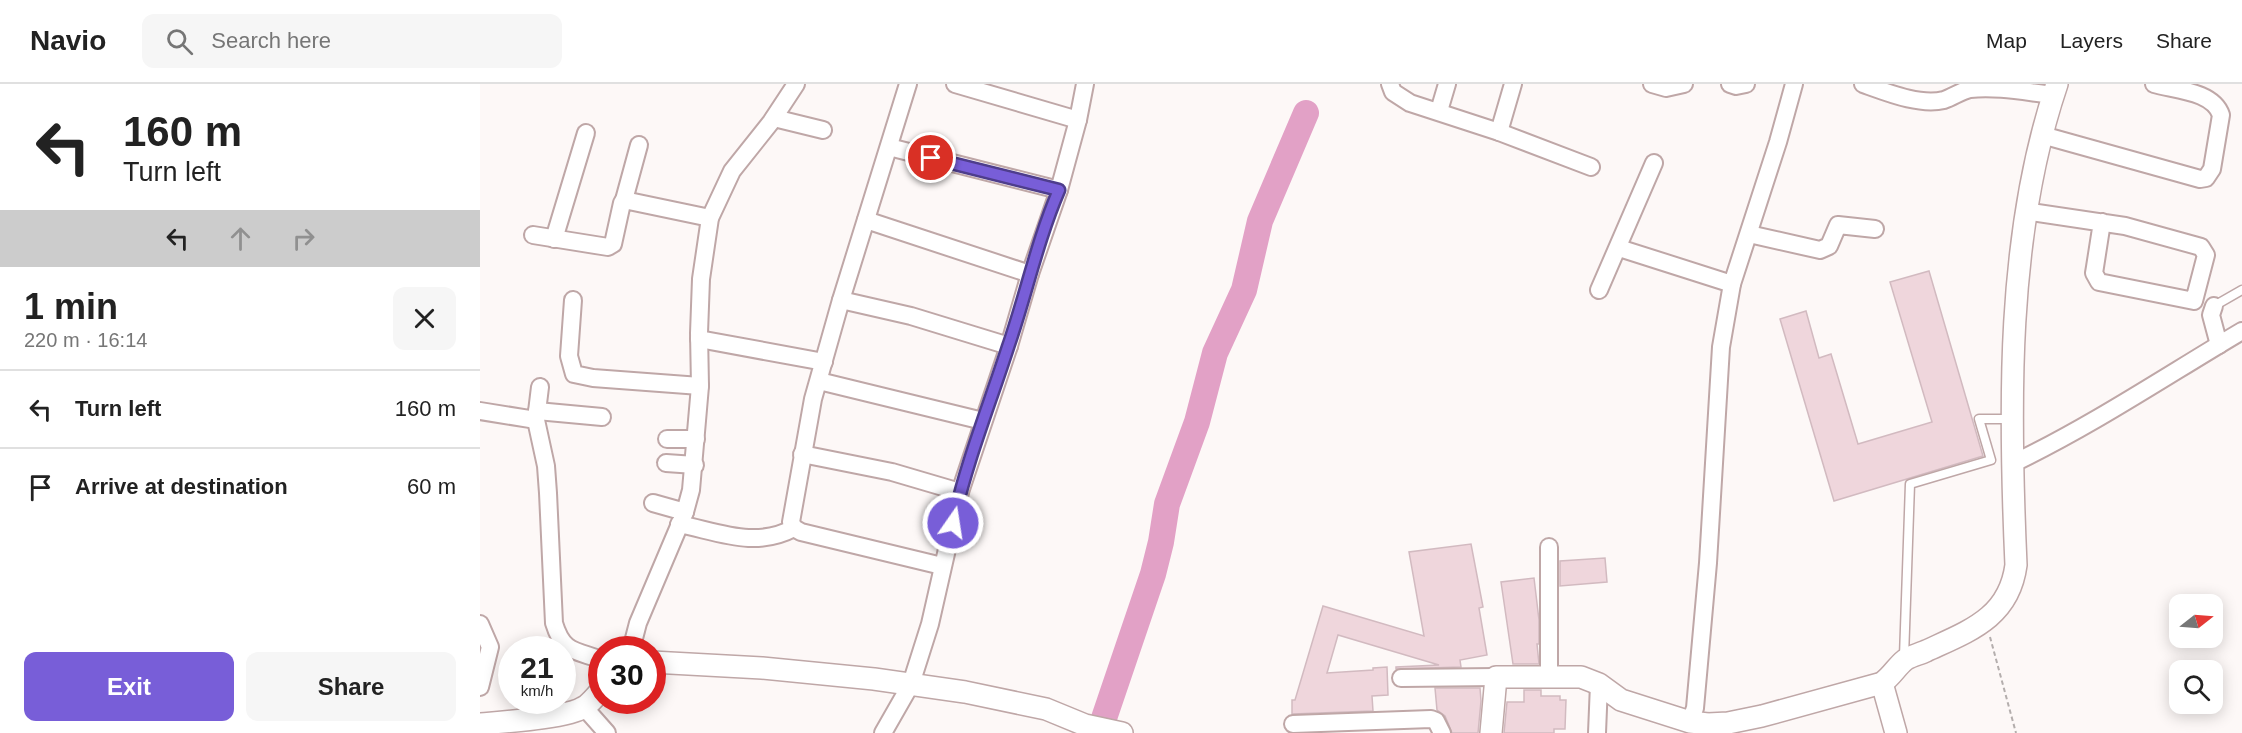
<!DOCTYPE html>
<meta charset="utf-8">
<style>
:root{--surface:#fff;--page:#f6f6f6;--text:#222;--muted:#767676;--line:#e0e0e0;--accent:#785ed8}
body{margin:0;font-family:Helvetica,sans-serif;background:var(--page);color:var(--text);height:100vh;display:flex;flex-direction:column;font-size:22px;white-space:nowrap}
*{box-sizing:border-box;margin:0}
p{font-size:20px;color:var(--muted)}
.icon{flex:none;width:33px;height:33px;fill:none;stroke:currentColor;stroke-width:2;stroke-linecap:round;stroke-linejoin:round}
.map{position:relative;flex:1;overflow:hidden}
.details{display:flex;flex-direction:column;background:var(--surface);width:480px}
.details>*{flex:none}
.hud{background:#fff;color:var(--text);overflow:hidden}
.needle{width:39px;rotate:73deg}
.tools{position:absolute;left:1689px;top:510px;display:grid;gap:12px}
.tools a{display:grid;place-items:center;width:54px;height:54px;border-radius:12px;background:var(--surface);box-shadow:0 3px 15px #0003;font-size:30px}
.speed{position:absolute;left:18px;top:552px;display:flex;gap:12px;font-size:30px;font-weight:700;text-align:center}
.speed>*{display:grid;place-content:center;width:78px;height:78px;border-radius:50%;background:var(--surface);box-shadow:0 3px 15px #0003;line-height:1}
.speed small{font-size:15px;font-weight:400}
.speed .limit{border:9px solid #d22;background:#fff;color:#111}
.pin{position:absolute;display:grid;place-items:center;width:51px;height:51px;color:#fff;margin:-26px;border:3px solid #fff;border-radius:50%;box-shadow:0 2px 6px #0007}
.me{position:absolute;width:66px;margin:-33px;rotate:13deg;stroke-linejoin:round;filter:drop-shadow(0 0 4px #0008)}
.turn{display:flex;align-items:center;gap:21px;height:126px;padding:0 24px;font-size:27px}
.turn .icon{width:78px;height:78px;stroke-width:2.5}
.turn b{display:block;font-size:42px;line-height:51px}
.lanes{display:flex;align-items:center;height:57px;padding:0 24px;background:#0003;justify-content:center;gap:30px;direction:ltr}
.lanes .off{opacity:.35}
.round{display:grid;place-items:center;flex:none;width:63px;height:63px;border-radius:12px;background:var(--page)}
.overview{display:flex;align-items:center;justify-content:space-between;height:102px;padding:0 24px}
h1{font-size:36px;font-weight:700;line-height:45px}
.action{display:flex;gap:12px;margin-top:auto;padding:12px 24px}
.action a{flex:1;height:69px;border-radius:12px;background:var(--accent);color:#fff;font-size:24px;font-weight:700;line-height:69px;text-align:center}
.action a+a{background:var(--page);color:var(--text)}
ul{padding:0;list-style:none}
li{display:flex;align-items:center;gap:18px;height:78px;padding:0 24px;border-top:2px solid var(--line)}
li div{flex:1}
li b{display:block;font-size:22px}
li em{font-style:normal}
header{display:flex;align-items:center;gap:36px;box-sizing:border-box;height:84px;padding:0 30px;background:var(--surface);border-bottom:2px solid var(--line)}
header strong{font-size:28px}
nav{display:flex;gap:33px;margin-inline-start:auto;font-size:21px}
.search{width:420px;height:54px;background:var(--page);display:flex;align-items:center;gap:15px;box-sizing:border-box;padding:0 21px;border-radius:12px;color:var(--muted);font-size:22px}
main{display:flex;flex:1;min-height:0}
.map>svg:first-child{display:block}
.lines{fill:none;stroke-linecap:round;stroke-linejoin:round}
.river{stroke:#e2a1c6;stroke-width:26}
.building{fill:#efd6dc;stroke:#d2bac0;stroke-width:1.5}
.service-casing{stroke:#bfa7a7;stroke-width:11}
.minor-casing{stroke:#bfa7a7;stroke-width:20}
.tertiary-casing{stroke:#bfa7a7;stroke-width:24}
.path{stroke:#b4aead;stroke-width:2;stroke-dasharray:4.5 3;stroke-linecap:butt}
.service{stroke:#fff;stroke-width:8}
.minor{stroke:#fff;stroke-width:16}
.tertiary{stroke:#fff;stroke-width:21}
.route-casing{stroke:#4e3d8c;stroke-width:15}
.route{stroke:#785ed8;stroke-width:10}
</style>
<header>
<strong>Navio</strong>
<div class="search"><svg class="icon" aria-label="search" viewBox="0 0 24 24"><circle cx="10" cy="10" r="6"/><path d="M15 15l6 6"/></svg>Search here</div>
<nav><a>Map</a><a>Layers</a><a>Share</a></nav>
</header>
<main>
<section class="details">
<div class="hud">
<div class="turn"><svg class="icon" aria-label="left" viewBox="0 0 24 24"><path d="M17 20v-9H6M10 6l-5 5 5 5"/></svg><div><b>160 m</b>Turn left</div></div>
<div class="lanes"><svg class="icon" aria-label="left" viewBox="0 0 24 24"><path d="M17 20v-9H6M10 6l-5 5 5 5"/></svg><svg class="icon off" aria-label="ahead" viewBox="0 0 24 24"><path d="M12 20V5M6 11l6-6 6 6"/></svg><svg class="icon off" aria-label="right" viewBox="0 0 24 24"><path d="M7 20v-9h11M14 6l5 5-5 5"/></svg></div>
</div>
<div class="overview"><div><h1>1 min</h1><p>220 m · 16:14</p></div><a class="round"><svg class="icon" aria-label="close" viewBox="0 0 24 24"><path d="M6 6l12 12M18 6L6 18"/></svg></a></div>
<ul>
<li><svg class="icon" aria-label="left" viewBox="0 0 24 24"><path d="M17 20v-9H6M10 6l-5 5 5 5"/></svg><div><b>Turn left</b></div><em>160 m</em></li>
<li><svg class="icon" aria-label="arrive" viewBox="0 0 24 24"><path d="M6 21V4h12l-3 4 3 4H6"/></svg><div><b>Arrive at destination</b></div><em>60 m</em></li>
</ul>
<div class="action"><a>Exit</a><a>Share</a></div>
</section>
<div class="map">
<svg width="1762" height="649" viewBox="0 0 1762 649">
<rect width="100%" height="100%" fill="#fdf8f7"/>
<g class="lines">
<path class="river" d="M619,649L673,490L681,458L687,420L717,338L735,269L764,206L780,137L826,29"/>
</g>
<g class="building">
<path d="M1449,187L1503,372L1354,417L1300,235L1326,227L1339,274L1351,270L1378,360L1452,338L1410,198Z"/>
<path d="M991,460L1003,523L999,524L1007,571L980,576L981,583L916,585V583L959,581L858,551L847,589L893,586V584L907,583L908,611L892,612L893,627L812,630V616H815L843,522L944,552L929,468Z"/>
<path d="M1125,474L1127,498L1080,502V477Z"/>
<path d="M1054,494L1059,536V560H1057L1059,580H1033L1021,498Z"/>
<path d="M955,604H1000L1001,617L998,649H972L965,632L957,626Z"/>
<path d="M1044,606H1061V612H1080V616H1086L1085,645H1074V649H1024L1027,618H1044Z"/>
</g>
<g class="lines">
<defs>
<g id="service">
<path d="M1734,222L1762,206"/>
<path d="M1424,573L1430,400L1511,376L1499,335H1533"/>
</g>
<g id="minor">
<path d="M428,0L361,216L333,315L311,438L314,444L321,448L462,482"/>
<path d="M475,0L598,36"/>
<path d="M910,0L913,8L930,19L1019,48L1111,83"/>
<path d="M1172,0L1186,4L1204,0"/>
<path d="M1250,0L1256,2L1266,0"/>
<path d="M1383,0C1406,8 1439,22 1464,16C1473,13 1481,7 1490,5C1517,2 1546,8 1573,11"/>
<path d="M959,27L967,0"/>
<path d="M294,34L343,46"/>
<path d="M1019,48L1033,0"/>
<path d="M1562,51L1720,95L1726,94L1732,85L1741,31C1733,7 1695,6 1674,0"/>
<path d="M409,63L579,106"/>
<path d="M144,116L159,61"/>
<path d="M1545,127L1645,142L1721,163L1726,171L1714,217L1619,198L1614,189L1615,183L1622,138"/>
<path d="M386,136L550,190"/>
<path d="M1269,150L1340,166L1349,162L1358,141L1395,145"/>
<path d="M53,151L128,163L133,160L142,119L144,116L230,134"/>
<path d="M74,155L106,49"/>
<path d="M1139,164L1252,200"/>
<path d="M1119,206L1174,79"/>
<path d="M93,216L89,272L94,290L113,294L220,302"/>
<path d="M361,216L431,232L529,262"/>
<path d="M1734,222L1731,231L1739,261"/>
<path d="M219,255L344,278"/>
<path d="M339,297L503,337"/>
<path d="M60,303L56,336L66,382L68,409L74,539C83,569 95,566 122,576"/>
<path d="M0,327L56,336"/>
<path d="M57,327L122,333"/>
<path d="M187,355H216"/>
<path d="M322,370L412,388L480,408"/>
<path d="M186,379L215,381"/>
<path d="M1534,379C1613,341 1686,292 1762,247"/>
<path d="M173,419L205,428"/>
<path d="M199,440C239,448 275,465 314,444"/>
<path d="M1069,463V592"/>
<path d="M0,540L10,563L0,603"/>
<path d="M151,566L158,539L205,428L211,406L220,302L219,249L221,195L230,134L252,87L291,38L316,0"/>
<path d="M921,594L1016,593"/>
<path d="M104,623L127,649"/>
<path d="M1210,638L1215,624L1228,479L1241,263L1252,200L1298,58L1314,0"/>
<path d="M813,640L951,635L956,637L962,649"/>
<path d="M403,649L431,600L450,540L480,408L529,262L550,190L579,106L598,36L605,0"/>
<path d="M1117,649L1119,600"/>
</g>
<g id="tertiary">
<path d="M172,578L282,584L394,595L485,608L566,625L605,641L642,649"/>
<path d="M1402,599L1416,649"/>
<path d="M0,640C22,638 88,634 104,623C111,619 116,611 122,606"/>
<path d="M1011,649L1016,593H1101L1119,600L1141,616L1210,638L1228,640L1248,639L1282,632L1402,599C1412,592 1417,582 1425,576C1430,572 1440,570 1446,567C1489,547 1529,534 1536,481C1529,325 1526,150 1577,0"/>
</g>
</defs>
<use href="#service" class="service-casing"/>
<use href="#minor" class="minor-casing"/>
<use href="#tertiary" class="tertiary-casing"/>
<path class="path" d="M1510,553L1536,649"/>
<use href="#service" class="service"/>
<use href="#minor" class="minor"/>
<use href="#tertiary" class="tertiary"/>
</g>
<g class="lines">
<defs>
<path id="route" d="M451,74L579,106C557,157 546,211 528,263C509,322 486,379 473,439"/>
</defs>
<use href="#route" class="route-casing"/>
<use href="#route" class="route"/>
</g>
</svg>
<div class="tools">
<a><svg class="needle" viewBox="-14 -14 28 28"><path d="M0-13l5 13h-10z" fill="#e53935"/><path d="M0 13l5-13h-10z" fill="#767676"/></svg></a>
<a><svg class="icon" aria-label="search" viewBox="0 0 24 24"><circle cx="10" cy="10" r="6"/><path d="M15 15l6 6"/></svg></a>
</div>
<div class="speed"><div>21<small>km/h</small></div><div class="limit">30</div></div>
<div class="pin" style="left:451px;top:74px;background:#d93025"><svg class="icon" aria-label="arrive" viewBox="0 0 24 24"><path d="M6 21V4h12l-3 4 3 4H6"/></svg></div>
<svg class="me" style="left:473px;top:439px" viewBox="-20 -20 40 40"><circle r="17" fill="#785ed8" stroke="#fff" stroke-width="3"/><path d="M0-11L8 9 0 5-8 9z" fill="#fff"/></svg>
</div>
</main>
